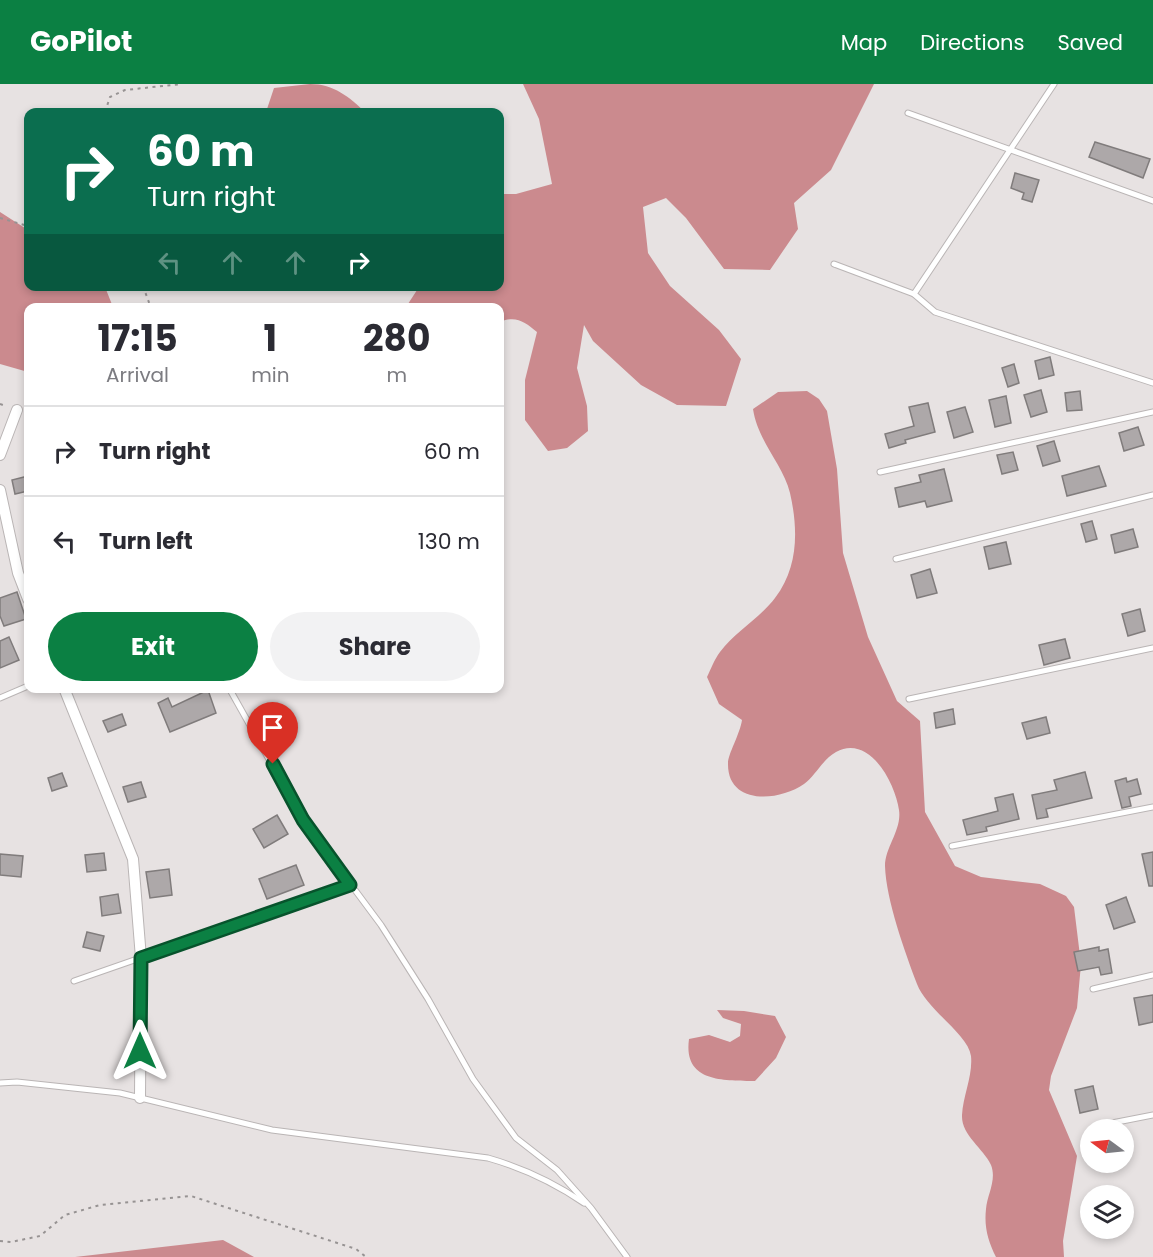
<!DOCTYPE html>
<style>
:root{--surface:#fff;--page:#f2f2f3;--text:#2b2b33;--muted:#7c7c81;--line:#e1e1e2;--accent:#0b8043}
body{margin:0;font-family:Poppins,sans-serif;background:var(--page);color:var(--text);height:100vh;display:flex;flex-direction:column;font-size:22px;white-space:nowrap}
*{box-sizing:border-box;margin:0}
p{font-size:20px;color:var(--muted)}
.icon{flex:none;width:33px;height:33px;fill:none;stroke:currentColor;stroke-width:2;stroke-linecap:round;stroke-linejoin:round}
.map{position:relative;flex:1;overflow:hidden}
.side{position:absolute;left:24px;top:219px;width:480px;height:390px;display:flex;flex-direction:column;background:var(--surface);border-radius:12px;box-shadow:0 3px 9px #0003}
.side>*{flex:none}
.guide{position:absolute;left:24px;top:24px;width:480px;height:183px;border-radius:12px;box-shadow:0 3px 9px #0003;background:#0b6e4f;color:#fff;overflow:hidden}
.needle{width:39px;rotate:285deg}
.controls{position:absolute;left:1080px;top:1035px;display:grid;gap:12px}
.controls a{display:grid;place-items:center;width:54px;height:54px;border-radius:50%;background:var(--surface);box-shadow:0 3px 9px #0003;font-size:30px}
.pin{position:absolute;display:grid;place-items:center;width:51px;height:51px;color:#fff;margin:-62px -26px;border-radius:50% 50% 50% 0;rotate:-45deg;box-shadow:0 0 6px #0007}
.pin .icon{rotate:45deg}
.me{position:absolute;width:66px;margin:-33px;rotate:0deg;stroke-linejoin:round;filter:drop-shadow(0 0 4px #0008)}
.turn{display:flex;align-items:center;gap:21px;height:126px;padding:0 24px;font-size:27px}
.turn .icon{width:78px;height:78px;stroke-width:2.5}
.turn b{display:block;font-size:42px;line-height:51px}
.lanes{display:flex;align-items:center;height:57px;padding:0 24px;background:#0003;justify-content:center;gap:30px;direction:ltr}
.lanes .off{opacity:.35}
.eta{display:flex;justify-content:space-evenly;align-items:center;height:102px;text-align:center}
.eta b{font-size:36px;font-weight:700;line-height:42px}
.cta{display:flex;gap:12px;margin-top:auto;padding:12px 24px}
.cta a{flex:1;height:69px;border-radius:36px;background:var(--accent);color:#fff;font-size:24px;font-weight:700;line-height:69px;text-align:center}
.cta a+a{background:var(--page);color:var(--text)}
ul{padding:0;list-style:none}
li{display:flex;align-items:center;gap:18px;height:90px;padding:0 24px;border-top:2px solid var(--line)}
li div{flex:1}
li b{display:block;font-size:22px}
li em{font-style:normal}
header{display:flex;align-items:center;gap:36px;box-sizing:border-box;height:84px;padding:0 30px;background:var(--accent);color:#fff}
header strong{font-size:28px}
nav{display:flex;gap:33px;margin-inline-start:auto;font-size:21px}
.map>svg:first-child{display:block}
.forest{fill:#cb8a8e}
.building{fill:#ada8a9;stroke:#807c7c;stroke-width:1.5}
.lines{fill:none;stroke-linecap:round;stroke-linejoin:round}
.lane-casing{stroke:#bab5b5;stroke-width:7}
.street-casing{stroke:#bab5b5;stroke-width:12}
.path{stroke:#979393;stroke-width:2;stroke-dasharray:3 4.5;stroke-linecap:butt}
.lane{stroke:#fff;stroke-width:5}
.street{stroke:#fff;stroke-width:10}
.route-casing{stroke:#07532c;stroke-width:15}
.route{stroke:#0b8043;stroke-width:10}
</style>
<header>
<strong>GoPilot</strong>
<nav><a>Map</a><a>Directions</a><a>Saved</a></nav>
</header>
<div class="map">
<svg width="1153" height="1173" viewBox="0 0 1153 1173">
<rect width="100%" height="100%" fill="#e7e2e2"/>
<g class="forest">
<path d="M310,0C334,0 349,13 365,28H266L274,4Z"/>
<path d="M523,0H874L831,86L794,119L798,145L770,186L724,185L686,134L666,114L643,123L648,169L670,202L719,246L741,275L726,322L677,321L641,301L593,257L584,241L577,284L587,322L588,347L567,364L548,367L525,336V296L537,248C525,238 516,231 500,238V224L406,223L419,203L500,202V110H516L552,100L539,35Z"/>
<path d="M0,128L28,146V202L105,203L113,223L28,224V288L0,280Z"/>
<path d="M807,307L819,315L827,327L837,385L843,469L868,553L897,617L920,637L925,728L955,782L981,793L1040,800L1066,812L1074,823L1081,880L1077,924L1051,992L1049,1006L1077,1072L1063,1157L1064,1173H996C988,1157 984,1143 986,1125C987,1111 997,1096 991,1081C983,1064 961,1051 962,1031C963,1012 973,991 971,972C968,950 927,926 917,900C905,868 886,816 885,782C885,763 902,746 899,726C895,698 869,650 836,668C823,675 816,691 804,700C778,718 727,721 728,679C728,670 740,650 742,636L719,620L707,593C711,585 714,576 720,568C735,548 760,534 775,514C799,483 798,444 790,409C783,380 758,358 753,325L778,308Z"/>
<path d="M717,926L744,927L775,932L786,953L776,974L755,997C724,996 683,999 689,955L709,951L730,958L740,952L741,940L723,934Z"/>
<path d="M223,1156L254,1173H75Z"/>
</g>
<g class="building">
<path d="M1095,58L1150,75L1143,94L1089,73Z"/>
<path d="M1015,89L1039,96L1032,118L1022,115L1024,109L1011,104Z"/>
<path d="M1050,273L1054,291L1039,295L1035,277Z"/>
<path d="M1014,280L1019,299L1008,303L1002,284Z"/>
<path d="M1041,306L1047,328L1031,333L1024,311Z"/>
<path d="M1080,307L1082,326L1067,327L1065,309Z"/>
<path d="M1006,312L1011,339L995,343L989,316Z"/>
<path d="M928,319L935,348L905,356L906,359L889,364L885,350L914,342L909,323Z"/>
<path d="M965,323L973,348L954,354L947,328Z"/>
<path d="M1138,343L1144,361L1124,367L1119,349Z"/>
<path d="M1054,357L1060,377L1043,382L1037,362Z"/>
<path d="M1013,368L1018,386L1002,390L997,371Z"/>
<path d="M1099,382L1106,402L1067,412L1062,392Z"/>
<path d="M944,385L952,417L927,423L925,417L899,423L895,404L921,398L919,391Z"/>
<path d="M28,392V407L15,410L12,396Z"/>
<path d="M1092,437L1097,455L1086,458L1081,440Z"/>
<path d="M1133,445L1138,463L1115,469L1111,451Z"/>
<path d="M1006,458L1011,480L989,485L984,463Z"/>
<path d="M930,485L937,509L917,514L911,491Z"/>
<path d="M17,508L26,535L4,542L0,532V514Z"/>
<path d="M1140,525L1145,547L1128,552L1122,530Z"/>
<path d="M9,553L19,576L0,584V557Z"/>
<path d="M1065,555L1070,574L1044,581L1039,561Z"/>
<path d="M208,606L216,629L170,648L158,619L168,614L172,623Z"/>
<path d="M953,625L955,640L936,644L934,629Z"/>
<path d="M122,630L126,641L108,648L103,637Z"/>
<path d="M1046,633L1050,649L1027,655L1022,639Z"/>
<path d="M1085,688L1092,714L1046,725L1048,733L1037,735L1032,711L1057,706L1054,696Z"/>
<path d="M62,689L67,702L52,707L48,694Z"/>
<path d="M1126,694L1127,698L1137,695L1141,710L1129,713L1131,722L1122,724L1115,697Z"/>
<path d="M141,698L146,713L128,718L123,703Z"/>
<path d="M1013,710L1019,735L986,743L987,747L967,751L963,736L998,727L995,714Z"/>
<path d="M277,731L288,750L264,764L253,745Z"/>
<path d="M1153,768V802H1149L1142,770Z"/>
<path d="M104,769L106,786L87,788L85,771Z"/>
<path d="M0,770L23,772L21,793L0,791Z"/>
<path d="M296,781L304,801L267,815L259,795Z"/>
<path d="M169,785L172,811L150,814L146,788Z"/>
<path d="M118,810L121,829L102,832L100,813Z"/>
<path d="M1126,813L1135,838L1114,845L1106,821Z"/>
<path d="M87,848L104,852L100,867L83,863Z"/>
<path d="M1099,863V867L1108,865L1112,889L1101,891L1099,883L1078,887L1074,868Z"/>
<path d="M1153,911V938L1139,941L1134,914Z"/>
<path d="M1093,1002L1098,1025L1080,1029L1075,1006Z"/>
</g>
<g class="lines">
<defs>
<g id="lane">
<path d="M1054,0L914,210L935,228L1153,299"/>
<path d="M908,29L1153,117"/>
<path d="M834,180L914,210"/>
<path d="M880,388L1153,328"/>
<path d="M896,475L1153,411"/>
<path d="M229,604L303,736L381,841L428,915L473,995L516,1054L557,1086L591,1124L627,1173"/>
<path d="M0,614L28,602"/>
<path d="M909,615L1153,564"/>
<path d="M952,762L1153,723"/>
<path d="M74,897L350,801"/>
<path d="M1093,905L1153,891"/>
<path d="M0,999L17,998L120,1009L272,1046L488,1074C523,1084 553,1098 584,1119"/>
<path d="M1112,1039L1153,1031"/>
</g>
<g id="street">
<path d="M0,371L17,326"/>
<path d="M0,406L18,489L28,515"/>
<path d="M64,604L133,775L141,874L140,1014"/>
</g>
</defs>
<use href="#lane" class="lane-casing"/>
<use href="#street" class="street-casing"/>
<g class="path">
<path d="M105,28L110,13L125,6L182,0"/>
<path d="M0,134L28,142"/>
<path d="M143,202L151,224"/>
<path d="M0,320L6,322"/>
<path d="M0,1157L11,1158L40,1152L65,1131L100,1121L191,1112L356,1165L366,1173"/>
</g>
<use href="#lane" class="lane"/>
<use href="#street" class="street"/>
</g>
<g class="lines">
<defs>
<path id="route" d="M140,967L141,874L350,801L303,736L273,680"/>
</defs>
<use href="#route" class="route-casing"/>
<use href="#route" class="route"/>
</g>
</svg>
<div class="controls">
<a><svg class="needle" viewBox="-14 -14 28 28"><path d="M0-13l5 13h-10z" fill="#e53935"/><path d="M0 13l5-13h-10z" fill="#7c7c81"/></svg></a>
<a><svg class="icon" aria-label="layers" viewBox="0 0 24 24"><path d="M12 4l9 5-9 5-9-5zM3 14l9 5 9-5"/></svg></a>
</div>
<div class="pin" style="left:273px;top:680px;background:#d93025"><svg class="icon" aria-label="arrive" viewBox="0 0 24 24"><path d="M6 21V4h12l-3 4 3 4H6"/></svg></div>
<svg class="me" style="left:140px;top:967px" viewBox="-20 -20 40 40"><path d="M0-17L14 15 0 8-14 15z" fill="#0b8043" stroke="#fff" stroke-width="4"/></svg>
<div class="guide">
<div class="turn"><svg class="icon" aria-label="right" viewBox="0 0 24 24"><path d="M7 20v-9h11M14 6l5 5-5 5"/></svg><div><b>60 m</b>Turn right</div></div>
<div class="lanes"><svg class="icon off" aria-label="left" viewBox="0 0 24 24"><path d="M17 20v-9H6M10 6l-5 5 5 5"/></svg><svg class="icon off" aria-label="ahead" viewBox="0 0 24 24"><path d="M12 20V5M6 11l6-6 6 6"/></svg><svg class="icon off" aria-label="ahead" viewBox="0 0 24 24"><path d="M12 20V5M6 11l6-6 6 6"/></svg><svg class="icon" aria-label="right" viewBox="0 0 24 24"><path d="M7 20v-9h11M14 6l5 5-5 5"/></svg></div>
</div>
<section class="side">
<div class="eta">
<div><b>17:15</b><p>Arrival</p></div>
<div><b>1</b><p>min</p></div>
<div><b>280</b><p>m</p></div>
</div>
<ul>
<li><svg class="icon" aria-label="right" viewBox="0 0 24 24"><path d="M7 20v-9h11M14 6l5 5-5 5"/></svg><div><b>Turn right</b></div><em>60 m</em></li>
<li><svg class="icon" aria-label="left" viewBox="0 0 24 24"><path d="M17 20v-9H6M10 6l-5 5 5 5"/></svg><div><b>Turn left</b></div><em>130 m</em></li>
</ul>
<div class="cta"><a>Exit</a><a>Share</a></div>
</section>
</div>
